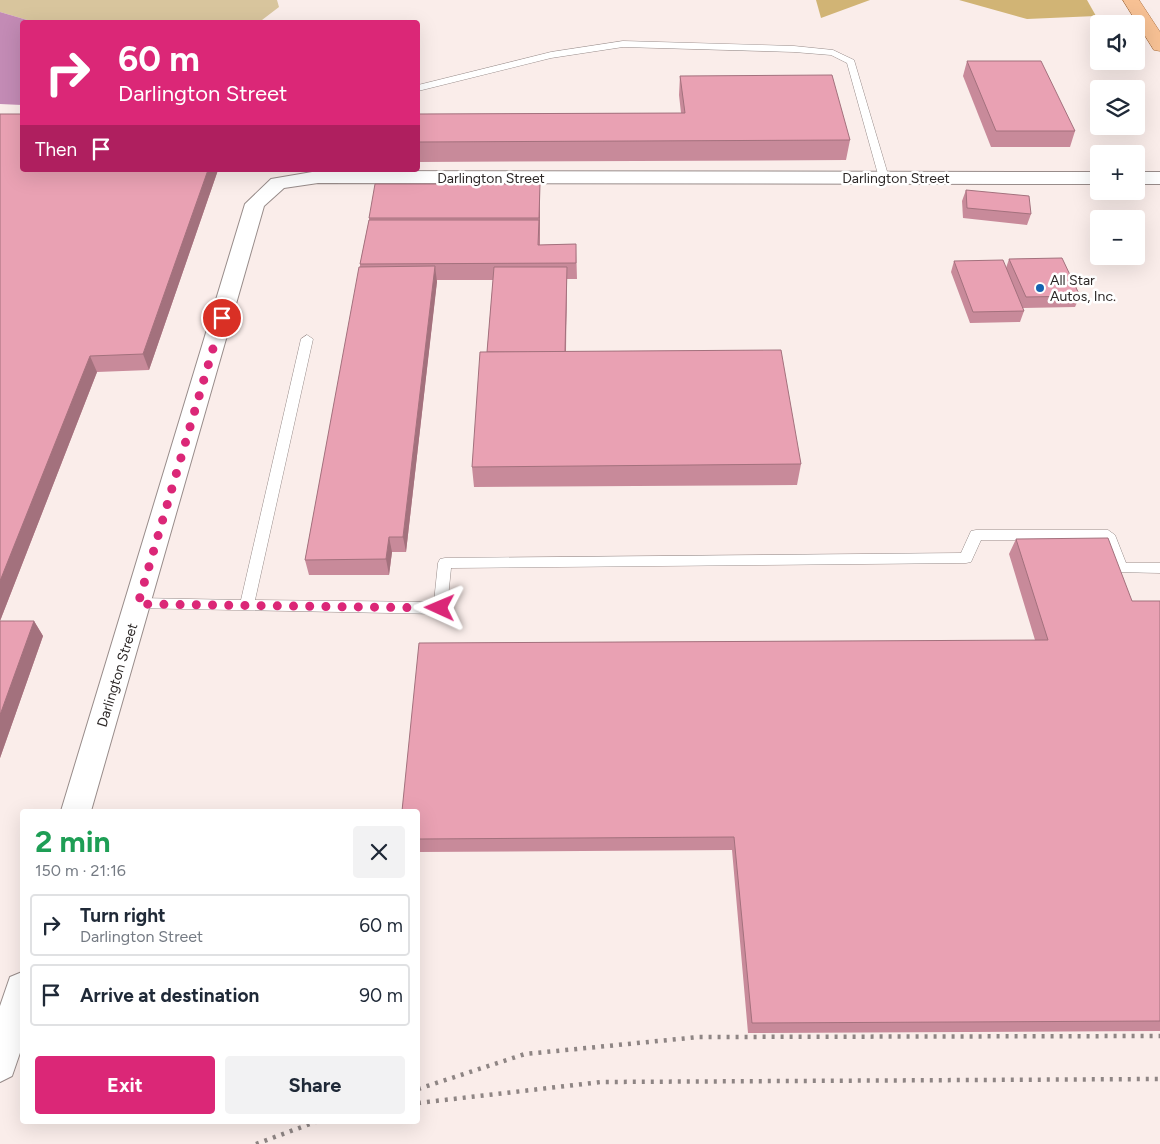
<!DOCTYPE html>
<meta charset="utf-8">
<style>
:root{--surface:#fff;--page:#f2f2f3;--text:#1f2937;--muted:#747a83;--line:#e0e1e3;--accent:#db2777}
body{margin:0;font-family:Figtree,sans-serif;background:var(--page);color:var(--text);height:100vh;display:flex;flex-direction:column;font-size:19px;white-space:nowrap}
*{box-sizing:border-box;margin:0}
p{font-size:16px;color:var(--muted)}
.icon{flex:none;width:28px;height:28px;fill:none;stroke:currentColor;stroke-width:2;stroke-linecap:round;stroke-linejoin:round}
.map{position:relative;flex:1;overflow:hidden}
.sheet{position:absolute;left:20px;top:809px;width:400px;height:315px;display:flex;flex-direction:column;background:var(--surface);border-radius:5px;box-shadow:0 5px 20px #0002}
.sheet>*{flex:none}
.banner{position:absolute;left:20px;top:20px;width:400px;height:152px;border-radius:5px;box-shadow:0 5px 20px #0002;background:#db2777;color:#fff;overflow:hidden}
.controls{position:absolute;left:1090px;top:15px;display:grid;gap:10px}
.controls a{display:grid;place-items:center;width:55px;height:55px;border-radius:5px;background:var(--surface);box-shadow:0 5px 20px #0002;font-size:25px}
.pin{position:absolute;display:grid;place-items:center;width:42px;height:42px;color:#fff;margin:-21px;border:2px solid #fff;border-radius:50%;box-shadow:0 1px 5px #0007}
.me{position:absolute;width:55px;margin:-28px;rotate:271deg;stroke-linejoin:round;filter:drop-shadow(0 0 4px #0008)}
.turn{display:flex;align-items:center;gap:18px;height:105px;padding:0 15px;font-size:22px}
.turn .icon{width:65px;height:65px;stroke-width:2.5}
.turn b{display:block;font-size:35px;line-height:42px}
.then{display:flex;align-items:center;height:48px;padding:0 15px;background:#0003;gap:10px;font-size:19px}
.round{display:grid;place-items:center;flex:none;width:52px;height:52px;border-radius:5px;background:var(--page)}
.headline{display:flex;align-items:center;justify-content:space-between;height:85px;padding:0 15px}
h1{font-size:30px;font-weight:700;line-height:38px;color:#1e9e55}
.button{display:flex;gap:10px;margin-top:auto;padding:10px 15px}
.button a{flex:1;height:58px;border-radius:5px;background:var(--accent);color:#fff;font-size:20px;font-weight:700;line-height:58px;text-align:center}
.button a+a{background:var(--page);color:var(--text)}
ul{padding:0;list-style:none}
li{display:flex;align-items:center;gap:15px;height:62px;margin:0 10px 8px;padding:0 5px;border:2px solid var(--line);border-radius:5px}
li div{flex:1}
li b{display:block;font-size:19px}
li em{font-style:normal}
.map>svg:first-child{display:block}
.green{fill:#d8c59d}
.forest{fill:#d1b475}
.water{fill:#c38bb5}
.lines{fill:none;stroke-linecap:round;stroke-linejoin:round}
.lane-casing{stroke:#988c8a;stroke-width:1}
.street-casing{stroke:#988c8a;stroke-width:2}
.primary-casing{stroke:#ad7140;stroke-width:1}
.lane{fill:#fff;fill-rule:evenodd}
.street{fill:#fff;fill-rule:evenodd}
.primary{fill:#f7c194;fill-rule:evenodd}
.rail{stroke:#8e8584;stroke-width:4.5;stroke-dasharray:3 6;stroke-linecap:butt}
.wall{fill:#c88a9a}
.shaded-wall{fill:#a3717d}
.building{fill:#e9a1b3;stroke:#a3717d}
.route{stroke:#db2777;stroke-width:9;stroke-dasharray:0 16.2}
.poi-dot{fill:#1562b1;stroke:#fff;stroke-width:2}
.labels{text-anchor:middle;stroke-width:5;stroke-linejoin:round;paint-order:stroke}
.street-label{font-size:14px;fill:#2d2827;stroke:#fff}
.poi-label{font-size:14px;fill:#2d2827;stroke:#fff;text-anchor:start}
</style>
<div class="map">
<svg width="1160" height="1144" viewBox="0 0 1160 1144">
<rect width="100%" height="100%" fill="#faedea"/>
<path class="green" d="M0,0H277L279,7L262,20L264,22H34L0,12Z"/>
<g class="forest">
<path d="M816,0H870L821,18Z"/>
<path d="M959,0H1087L1096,16L1027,19Z"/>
</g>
<path class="water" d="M0,12L34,22H22V105L0,104Z"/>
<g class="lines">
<defs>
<g id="lane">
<path d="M623,41L794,46L833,50L854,60L889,178L884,181L879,178L847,63L831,55L794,52L623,47L551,58L418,91V85L551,52Z"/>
<path d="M307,335L313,339L255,600L434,602L438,563L440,559L445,558L961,553L971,531L976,530H1108L1115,535L1126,563H1160V573L1116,572L1103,540H981L971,562L966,563L451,568L447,608L445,612L440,614L133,608L131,604L133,600L138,598L241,600L301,339Z"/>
</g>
<g id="street">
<path d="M318,171L1099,172V184L318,183L284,188L264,206L91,811H61L245,204L271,179Z"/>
<rect x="1136" y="172" width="24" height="12"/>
<path d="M22,972V1047L12,1076L0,1082V1006L10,977Z"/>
</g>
<path id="primary" d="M1123,0H1139L1160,32V51L1154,50Z"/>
</defs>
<use href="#lane" class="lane-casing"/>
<use href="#street" class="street-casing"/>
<use href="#primary" class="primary-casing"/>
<use href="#lane" class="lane"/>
<use href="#street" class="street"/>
<use href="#primary" class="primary"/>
<g class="rail">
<path d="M418,1089L525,1054L699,1037L1160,1036"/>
<path d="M418,1103L601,1082L1160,1079"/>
<path d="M256,1144L318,1121"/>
</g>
</g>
<g class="wall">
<path d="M967,61L1075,131L1070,147H991L963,76Z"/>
<path d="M680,76L850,140L846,160L418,162V114L681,113L679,95Z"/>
<path d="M0,114L218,170L149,370L97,372L0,621H34L43,636L0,758Z"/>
<path d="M540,184V245L576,244L577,279H567L566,352L801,464L797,485L474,487L472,467L487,352L493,280H437L406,552H392L389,575H309L305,560L360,267V264L369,220V218Z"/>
<path d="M966,190L1031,214L1027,225L963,218L962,201Z"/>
<path d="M1009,259L1080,296L1075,307L1023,308L1024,311L1020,322L970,323L951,272L954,261L1006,268Z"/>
<path d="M1016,539L1132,601H1160V1031L748,1033L732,850L418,852V811L1035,640L1009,554Z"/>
</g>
<g class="shaded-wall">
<path d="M208,170H218L149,370L143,354Z"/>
<path d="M540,184V200L539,260V218Z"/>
<path d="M435,266L437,282L406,552L403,537Z"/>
<path d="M567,267V283L565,368V352Z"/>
<path d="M90,356L97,372L0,621V581Z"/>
<path d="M389,537L392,552L389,575L386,559Z"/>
<path d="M34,621L43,636L0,758V715Z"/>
</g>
<g class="building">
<path d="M967,61H1041L1075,131H996Z"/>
<path d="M832,75L850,140L418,142V114L685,113L680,76Z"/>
<path d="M0,114H22V170H208L143,354L90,356L0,581Z"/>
<path d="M375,184H540L539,218H369Z"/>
<path d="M966,190L1029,196L1031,214L967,208Z"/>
<path d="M369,220H539L538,245L576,244V263L360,264Z"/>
<path d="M1062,258L1080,296L1026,297L1009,259Z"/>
<path d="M1003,260L1024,311L973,312L954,261Z"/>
<path d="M435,266L403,537H389L386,559L305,560L359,267Z"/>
<path d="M494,267H567L565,352H487Z"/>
<path d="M781,350L801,464L472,467L480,352Z"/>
<path d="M1108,538L1132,601H1160V1021L752,1023L734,837L418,839V811H402L419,643L1048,640L1016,539Z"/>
<path d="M0,621H34L0,715Z"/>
</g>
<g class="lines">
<path class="route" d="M222,318L138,604L440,608"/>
</g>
<circle class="poi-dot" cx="1040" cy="288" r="5"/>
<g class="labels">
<g class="street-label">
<text x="491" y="183">Darlington Street</text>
<text x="896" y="183">Darlington Street</text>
<text transform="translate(117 675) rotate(-73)" y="5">Darlington Street</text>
</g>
<g class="poi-label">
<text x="1050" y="285">All Star<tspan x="1050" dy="16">Autos, Inc.</tspan></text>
</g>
</g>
</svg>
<div class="controls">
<a><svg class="icon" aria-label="sound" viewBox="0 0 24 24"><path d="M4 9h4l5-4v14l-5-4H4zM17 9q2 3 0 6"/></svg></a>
<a><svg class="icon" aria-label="layers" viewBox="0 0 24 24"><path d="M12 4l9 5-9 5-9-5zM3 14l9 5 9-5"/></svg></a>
<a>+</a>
<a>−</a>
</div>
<div class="pin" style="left:222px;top:318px;background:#d93025"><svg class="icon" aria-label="arrive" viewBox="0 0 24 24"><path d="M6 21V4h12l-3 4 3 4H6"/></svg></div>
<svg class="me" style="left:440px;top:608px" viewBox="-20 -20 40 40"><path d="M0-17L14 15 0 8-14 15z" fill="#db2777" stroke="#fff" stroke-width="4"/></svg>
<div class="banner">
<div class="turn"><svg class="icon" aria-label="right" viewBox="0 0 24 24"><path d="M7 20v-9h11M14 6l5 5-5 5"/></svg><div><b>60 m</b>Darlington Street</div></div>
<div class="then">Then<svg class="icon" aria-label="arrive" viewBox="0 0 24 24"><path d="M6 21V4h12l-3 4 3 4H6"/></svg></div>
</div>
<section class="sheet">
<div class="headline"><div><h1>2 min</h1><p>150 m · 21:16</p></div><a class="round"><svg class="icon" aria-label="close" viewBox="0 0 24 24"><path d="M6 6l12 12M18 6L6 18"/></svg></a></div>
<ul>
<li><svg class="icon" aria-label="right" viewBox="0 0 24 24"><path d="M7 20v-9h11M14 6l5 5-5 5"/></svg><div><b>Turn right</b><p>Darlington Street</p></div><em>60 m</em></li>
<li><svg class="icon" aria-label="arrive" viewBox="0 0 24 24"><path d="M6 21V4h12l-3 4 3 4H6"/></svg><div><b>Arrive at destination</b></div><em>90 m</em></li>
</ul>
<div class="button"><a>Exit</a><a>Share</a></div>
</section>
</div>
